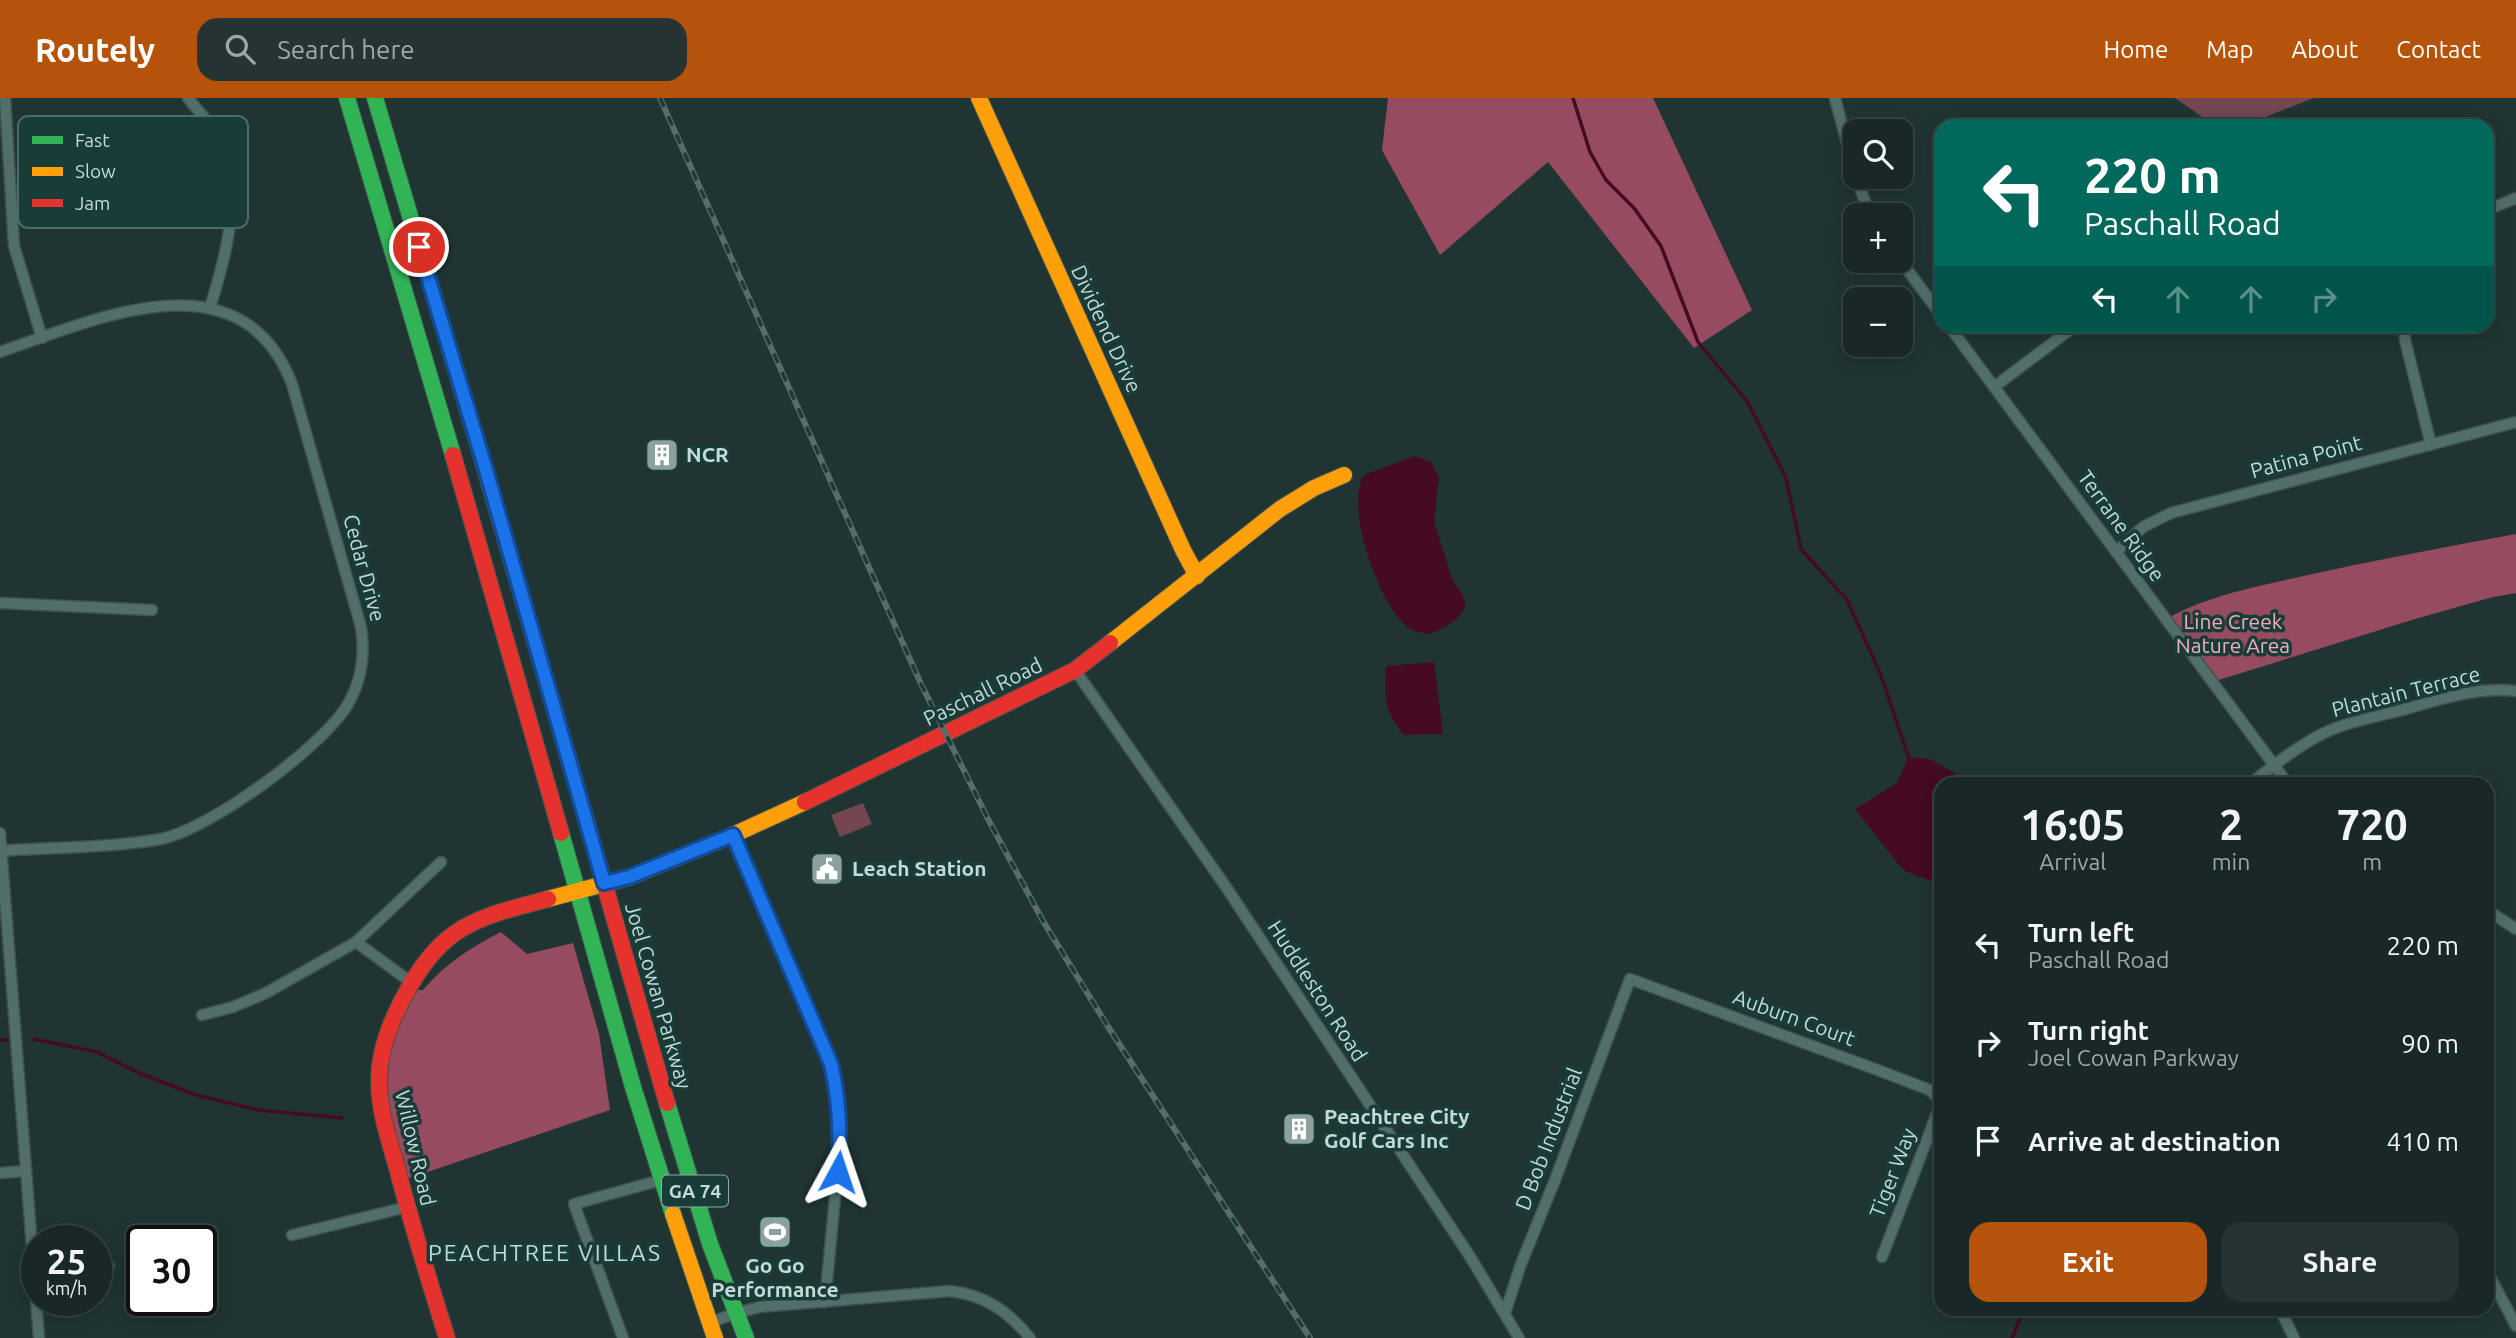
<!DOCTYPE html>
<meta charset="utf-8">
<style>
:root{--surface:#182826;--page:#253432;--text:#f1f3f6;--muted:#9fa6a7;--line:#364443;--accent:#b45309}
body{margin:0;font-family:Ubuntu,sans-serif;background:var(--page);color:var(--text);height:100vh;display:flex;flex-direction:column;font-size:26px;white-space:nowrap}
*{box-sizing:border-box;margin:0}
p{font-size:23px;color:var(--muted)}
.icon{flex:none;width:38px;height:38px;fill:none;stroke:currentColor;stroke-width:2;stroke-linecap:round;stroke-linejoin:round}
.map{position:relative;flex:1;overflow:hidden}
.side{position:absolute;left:1934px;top:679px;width:560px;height:539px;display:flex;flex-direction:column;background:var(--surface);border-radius:21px;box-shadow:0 4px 18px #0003,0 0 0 2px var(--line)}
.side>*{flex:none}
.guide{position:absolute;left:1934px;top:21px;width:560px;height:214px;border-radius:21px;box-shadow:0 4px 18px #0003,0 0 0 2px var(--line);background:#00695c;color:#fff;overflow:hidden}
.fabs{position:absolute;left:1843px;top:21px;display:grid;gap:14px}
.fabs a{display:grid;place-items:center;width:70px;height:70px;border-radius:14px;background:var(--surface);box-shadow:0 4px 18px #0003,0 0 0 2px var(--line);font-size:35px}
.speed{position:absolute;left:21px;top:1127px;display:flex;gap:14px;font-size:35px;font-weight:700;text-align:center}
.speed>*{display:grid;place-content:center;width:91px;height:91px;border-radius:50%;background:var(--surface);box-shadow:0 4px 18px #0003,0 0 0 2px var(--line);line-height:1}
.speed small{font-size:18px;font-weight:400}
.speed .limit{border:4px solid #111;border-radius:10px;background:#fff;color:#111}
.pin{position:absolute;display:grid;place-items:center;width:60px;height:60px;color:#fff;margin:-30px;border:4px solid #fff;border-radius:50%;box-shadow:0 2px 7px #0007}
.me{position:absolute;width:77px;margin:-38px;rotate:5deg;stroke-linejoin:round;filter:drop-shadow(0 0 5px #0008)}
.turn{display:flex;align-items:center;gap:24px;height:147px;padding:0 35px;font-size:32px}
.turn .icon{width:91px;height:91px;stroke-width:2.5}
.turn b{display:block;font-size:49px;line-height:60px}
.lanes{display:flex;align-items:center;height:66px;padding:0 35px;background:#0003;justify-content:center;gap:35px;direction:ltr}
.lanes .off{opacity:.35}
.eta{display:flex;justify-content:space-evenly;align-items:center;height:119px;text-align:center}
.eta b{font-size:42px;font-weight:700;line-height:49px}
.button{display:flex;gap:14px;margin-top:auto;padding:14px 35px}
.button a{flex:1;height:80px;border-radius:21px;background:var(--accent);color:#fff;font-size:28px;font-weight:700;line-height:80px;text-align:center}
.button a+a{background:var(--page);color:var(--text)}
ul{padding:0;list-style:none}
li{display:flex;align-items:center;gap:21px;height:98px;padding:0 35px}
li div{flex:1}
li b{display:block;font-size:26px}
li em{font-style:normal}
header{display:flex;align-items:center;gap:42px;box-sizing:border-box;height:98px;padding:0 35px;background:var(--accent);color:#fff}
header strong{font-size:33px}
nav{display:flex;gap:38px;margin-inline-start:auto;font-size:24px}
.search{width:490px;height:63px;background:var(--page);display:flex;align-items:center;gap:18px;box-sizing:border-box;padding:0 24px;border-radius:21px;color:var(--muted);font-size:26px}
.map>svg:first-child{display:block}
.green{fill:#734652}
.forest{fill:#964b61}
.water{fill:#440b22}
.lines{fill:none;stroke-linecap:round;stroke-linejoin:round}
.stream{stroke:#440b22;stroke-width:3.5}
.street-casing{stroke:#40514e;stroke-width:13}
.fast-casing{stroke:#40514e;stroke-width:18}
.slow-casing{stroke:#40514e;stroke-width:18}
.jam-casing{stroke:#40514e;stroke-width:18}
.street{stroke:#526e6b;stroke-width:10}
.fast{stroke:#30b455;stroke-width:16}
.slow{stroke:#ff9f0a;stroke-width:16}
.jam{stroke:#e5322d;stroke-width:16}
.rail-casing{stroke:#586c6a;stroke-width:6}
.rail{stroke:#183d38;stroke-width:3.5;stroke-dasharray:10;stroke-linecap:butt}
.route-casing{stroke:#114b97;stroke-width:18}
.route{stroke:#1a73e8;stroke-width:12}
.labels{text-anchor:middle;stroke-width:7;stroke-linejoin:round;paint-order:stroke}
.shield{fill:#183d38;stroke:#92aaa7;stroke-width:2}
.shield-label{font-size:19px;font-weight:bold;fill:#c6d9d6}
.street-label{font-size:21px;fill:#c6d9d6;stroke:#183d38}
.poi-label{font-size:21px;font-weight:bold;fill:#c6d9d6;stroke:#183d38;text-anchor:start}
.park-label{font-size:21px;fill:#f7acbd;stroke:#183d38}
.neighbourhood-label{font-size:23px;letter-spacing:2px;fill:#c6d9d6;stroke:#183d38}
.key{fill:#183d38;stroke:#4c6c67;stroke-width:2}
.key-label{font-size:19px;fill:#c6d9d6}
</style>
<header>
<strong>Routely</strong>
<div class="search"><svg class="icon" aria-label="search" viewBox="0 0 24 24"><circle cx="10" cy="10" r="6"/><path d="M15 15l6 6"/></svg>Search here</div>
<nav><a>Home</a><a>Map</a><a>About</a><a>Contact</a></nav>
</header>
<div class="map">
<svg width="2516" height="1240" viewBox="0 0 2516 1240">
<rect width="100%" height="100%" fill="#203532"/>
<g class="green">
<path d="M2175,0H2314L2242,28H2215Z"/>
<path d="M863,705L872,726L840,739L831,717Z"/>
</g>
<g class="forest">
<path d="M1388,0H1653L1752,212L1694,250L1548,64L1440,157L1382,52Z"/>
<path d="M2516,436V495L2493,499L2415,521L2212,584L2166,521C2207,498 2254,489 2299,479C2371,463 2444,449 2516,436Z"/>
<path d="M501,834L527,856L573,845L599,936L610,1012L404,1082C393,1032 377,982 396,931C400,918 410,904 416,892H423C444,867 471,849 501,834Z"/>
</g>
<g class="water">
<path d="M1414,358L1431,364L1439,380L1434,423L1452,481L1462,496L1466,507C1460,523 1446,528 1431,536C1423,535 1413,534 1406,528C1379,504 1344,410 1364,377Z"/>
<path d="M1434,564L1443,636L1404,637C1383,611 1385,600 1386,568Z"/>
<path d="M1908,659L1930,661L1956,676L1950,686H1941V691L1932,696L1941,708V787L1903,772L1855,711L1897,685Z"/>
</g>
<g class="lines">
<g class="stream">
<path d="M1573,0L1590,54L1606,82L1634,110L1661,148L1698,244L1747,303L1786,380L1801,451L1847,502L1880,575L1909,660"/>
<path d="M34,941L97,954L139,975L196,997L258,1012L342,1020"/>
<path d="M0,942H8"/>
<path d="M2012,1240L2024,1211"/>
</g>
<defs>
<g id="street">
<path d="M5,0L14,148L42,240"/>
<path d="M188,0C197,12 208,22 215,35C244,96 228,149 210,210"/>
<path d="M1835,0L1855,76"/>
<path d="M1856,79L1870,117"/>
<path d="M2487,112L2516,100"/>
<path d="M1900,162L1941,217"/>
<path d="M1949,228L2288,686"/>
<path d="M2404,228L2405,242L2431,347"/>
<path d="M0,254C96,221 241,154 292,286L361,529C365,555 362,582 348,606C323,649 210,731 161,741C109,750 54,749 1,753"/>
<path d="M1994,289L2075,228"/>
<path d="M2116,454L2143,429L2171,415L2516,324"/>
<path d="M0,505L152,512"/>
<path d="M1075,572L1226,789L1469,1157L1519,1240"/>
<path d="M2250,686C2274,667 2299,647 2326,634C2347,624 2371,620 2394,614C2434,604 2474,588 2516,593"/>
<path d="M0,735L39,1240"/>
<path d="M733,737L831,966L837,992L841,1037L825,1204"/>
<path d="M2487,812L2516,831"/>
<path d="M356,844L412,885"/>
<path d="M202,917L233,909L266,895L356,844L441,764"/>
<path d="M0,1075L25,1073"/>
<path d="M292,1137L407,1109"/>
<path d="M1882,1159L1941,1005"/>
<path d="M96,1168H109"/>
<path d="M2487,1173L2516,1228"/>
<path d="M2280,1211L2294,1240"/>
<path d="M1505,1215L1521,1166L1555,1082L1630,881L1875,971L1930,992L1941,1004"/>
<path d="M709,1225L736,1215L760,1209L950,1193C985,1197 1008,1213 1030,1240"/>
<path d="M623,1240L574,1106L661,1082"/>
</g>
<g id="fast">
<path d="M347,0L453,357"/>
<path d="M375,0L481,357"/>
<path d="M561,735L633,989L673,1116"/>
<path d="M667,1005L710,1146L746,1240"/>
</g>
<g id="slow">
<path d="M979,0L1183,452L1197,478"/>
<path d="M481,357L571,669"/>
<path d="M1110,545L1280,411L1314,390L1344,377"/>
<path d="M548,801L630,779L733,737L805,704"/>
<path d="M673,1116L715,1240"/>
</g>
<g id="jam">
<path d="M453,357L561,735"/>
<path d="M571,669L667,1005"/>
<path d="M805,704L1075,572L1110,545"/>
<path d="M447,1240C429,1182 411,1125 396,1066C388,1039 379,1012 379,983C379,950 393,917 410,888C423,865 439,844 463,830C489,815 519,809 548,801"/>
</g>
</defs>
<use href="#street" class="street-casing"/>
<use href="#fast" class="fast-casing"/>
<use href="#slow" class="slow-casing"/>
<use href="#jam" class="jam-casing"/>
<use href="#street" class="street"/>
<use href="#fast" class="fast"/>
<use href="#slow" class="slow"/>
<use href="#jam" class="jam"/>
<defs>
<path id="rail" d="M660,0L921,586L989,723L1043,823L1107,927L1310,1240"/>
</defs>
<use href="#rail" class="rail-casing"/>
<use href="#rail" class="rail"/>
</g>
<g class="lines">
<defs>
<path id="route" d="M419,149L486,372L604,785L629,779L733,737L831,966C840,1003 841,1036 838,1074"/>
</defs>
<use href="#route" class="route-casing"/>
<use href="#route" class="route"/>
</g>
<defs>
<symbol id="building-square" viewBox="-11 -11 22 22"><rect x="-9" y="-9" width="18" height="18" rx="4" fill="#8ca09d" stroke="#183d38"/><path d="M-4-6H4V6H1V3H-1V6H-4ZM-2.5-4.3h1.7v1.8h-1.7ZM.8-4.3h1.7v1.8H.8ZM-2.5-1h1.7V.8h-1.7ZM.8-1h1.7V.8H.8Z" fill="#fff"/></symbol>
<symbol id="civic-square" viewBox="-11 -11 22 22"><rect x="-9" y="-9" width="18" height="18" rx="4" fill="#8ca09d" stroke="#183d38"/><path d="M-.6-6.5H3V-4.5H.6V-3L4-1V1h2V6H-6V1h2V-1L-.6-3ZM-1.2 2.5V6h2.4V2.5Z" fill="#fff"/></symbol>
<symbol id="stadium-square" viewBox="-11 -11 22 22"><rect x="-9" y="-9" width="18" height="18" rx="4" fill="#8ca09d" stroke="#183d38"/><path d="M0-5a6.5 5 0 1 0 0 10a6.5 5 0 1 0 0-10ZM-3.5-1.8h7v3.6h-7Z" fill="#fff"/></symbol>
</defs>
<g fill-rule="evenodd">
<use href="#building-square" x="643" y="338" width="38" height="38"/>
<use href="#civic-square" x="808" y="752" width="38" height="38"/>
<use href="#building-square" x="1280" y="1012" width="38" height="38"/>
<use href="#stadium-square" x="756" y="1115" width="38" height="38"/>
</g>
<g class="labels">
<rect class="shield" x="662" y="1077.5" width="66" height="31" rx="5"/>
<g class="shield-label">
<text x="695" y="1100">GA 74</text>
</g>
<g class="street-label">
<text transform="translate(1106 231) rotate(65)" y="7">Dividend Drive</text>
<text transform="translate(2306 359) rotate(-15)" y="7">Patina Point</text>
<text transform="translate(2121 428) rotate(54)" y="7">Terrane Ridge</text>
<text transform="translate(364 470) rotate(75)" y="7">Cedar Drive</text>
<text transform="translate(983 594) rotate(-26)" y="7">Paschall Road</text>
<text transform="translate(2406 594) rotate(-14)" y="7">Plantain Terrace</text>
<text transform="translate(1317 893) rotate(57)" y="7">Huddleston Road</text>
<text transform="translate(658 898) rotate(74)" y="7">Joel Cowan Parkway</text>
<text transform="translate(1794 920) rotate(20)" y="7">Auburn Court</text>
<text transform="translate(1549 1041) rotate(-69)" y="7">D Bob Industrial</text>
<text transform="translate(415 1050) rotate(77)" y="7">Willow Road</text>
<text transform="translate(1893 1075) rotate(-69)" y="7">Tiger Way</text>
</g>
<g class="poi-label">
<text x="686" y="364">NCR</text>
<text x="852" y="778">Leach Station</text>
<text x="1324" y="1026">Peachtree City<tspan x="1324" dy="24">Golf Cars Inc</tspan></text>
<text x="775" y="1175" text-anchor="middle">Go Go<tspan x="775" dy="24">Performance</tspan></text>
</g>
<g class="park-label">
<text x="2233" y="531">Line Creek<tspan x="2233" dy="24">Nature Area</tspan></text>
</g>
<g class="neighbourhood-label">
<text x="545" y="1163">PEACHTREE VILLAS</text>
</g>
</g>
<rect x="18" y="18" width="230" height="112" rx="10" class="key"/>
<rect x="32" y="38" width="31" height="8" fill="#30b455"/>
<rect x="32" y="69" width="31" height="9" fill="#ff9f0a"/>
<rect x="32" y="101" width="31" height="8" fill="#e5322d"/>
<g class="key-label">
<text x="75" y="49">Fast</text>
<text x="75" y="80">Slow</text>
<text x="75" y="112">Jam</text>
</g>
</svg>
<div class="fabs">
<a><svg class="icon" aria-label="search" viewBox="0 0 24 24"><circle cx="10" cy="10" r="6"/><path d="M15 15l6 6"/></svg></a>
<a>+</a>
<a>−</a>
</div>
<div class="speed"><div>25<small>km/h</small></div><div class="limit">30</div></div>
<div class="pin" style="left:419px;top:149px;background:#d93025"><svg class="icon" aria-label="arrive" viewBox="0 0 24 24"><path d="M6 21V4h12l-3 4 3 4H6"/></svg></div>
<svg class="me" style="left:838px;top:1074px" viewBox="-20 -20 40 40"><path d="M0-17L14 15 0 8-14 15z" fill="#1a73e8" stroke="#fff" stroke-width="4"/></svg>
<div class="guide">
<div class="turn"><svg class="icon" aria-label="left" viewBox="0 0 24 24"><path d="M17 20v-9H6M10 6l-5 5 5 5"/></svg><div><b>220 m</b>Paschall Road</div></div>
<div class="lanes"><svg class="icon" aria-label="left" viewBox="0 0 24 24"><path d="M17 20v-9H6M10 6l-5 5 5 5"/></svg><svg class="icon off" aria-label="ahead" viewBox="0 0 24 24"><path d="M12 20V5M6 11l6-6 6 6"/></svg><svg class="icon off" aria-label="ahead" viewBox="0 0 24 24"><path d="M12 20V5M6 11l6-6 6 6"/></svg><svg class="icon off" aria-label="right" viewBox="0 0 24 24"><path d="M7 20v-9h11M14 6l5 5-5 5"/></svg></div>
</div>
<section class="side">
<div class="eta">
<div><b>16:05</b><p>Arrival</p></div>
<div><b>2</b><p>min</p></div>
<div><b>720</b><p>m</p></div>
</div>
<ul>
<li><svg class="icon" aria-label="left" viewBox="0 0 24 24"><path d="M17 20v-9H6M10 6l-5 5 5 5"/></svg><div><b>Turn left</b><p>Paschall Road</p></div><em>220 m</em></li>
<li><svg class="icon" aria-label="right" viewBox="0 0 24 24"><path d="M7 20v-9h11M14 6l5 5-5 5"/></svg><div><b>Turn right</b><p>Joel Cowan Parkway</p></div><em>90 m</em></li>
<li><svg class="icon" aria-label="arrive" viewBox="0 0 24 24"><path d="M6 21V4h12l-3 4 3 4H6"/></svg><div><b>Arrive at destination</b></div><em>410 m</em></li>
</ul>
<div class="button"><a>Exit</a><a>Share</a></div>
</section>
</div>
